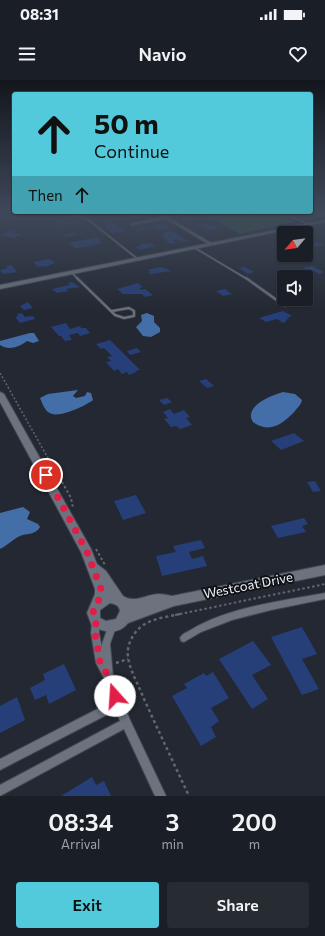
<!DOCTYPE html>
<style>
:root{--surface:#1a1e26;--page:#272b32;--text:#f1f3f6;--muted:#9fa2a7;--line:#383c43;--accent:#53cadc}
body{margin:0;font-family:Commissioner,sans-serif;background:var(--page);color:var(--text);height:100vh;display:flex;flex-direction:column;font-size:15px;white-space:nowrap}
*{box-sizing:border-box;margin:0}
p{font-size:13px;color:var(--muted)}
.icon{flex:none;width:22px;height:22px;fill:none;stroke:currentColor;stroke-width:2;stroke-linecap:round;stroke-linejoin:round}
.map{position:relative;height:716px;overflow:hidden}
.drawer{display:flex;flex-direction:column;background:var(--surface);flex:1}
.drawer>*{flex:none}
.hud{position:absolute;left:12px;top:12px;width:301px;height:122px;border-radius:4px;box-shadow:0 1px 3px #0004,0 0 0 1px var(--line);background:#53cadc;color:#111;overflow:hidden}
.needle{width:26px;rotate:241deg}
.controls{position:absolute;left:277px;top:146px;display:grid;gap:8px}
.controls a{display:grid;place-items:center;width:36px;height:36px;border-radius:4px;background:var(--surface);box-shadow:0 1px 3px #0004,0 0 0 1px var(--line);font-size:20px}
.pin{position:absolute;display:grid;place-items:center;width:34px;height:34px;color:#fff;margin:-17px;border:2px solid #fff;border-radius:50%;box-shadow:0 1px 4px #0007}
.me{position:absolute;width:44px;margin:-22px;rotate:341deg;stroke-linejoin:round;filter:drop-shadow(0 0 3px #0008)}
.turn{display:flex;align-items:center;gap:14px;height:84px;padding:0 16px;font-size:18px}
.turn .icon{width:52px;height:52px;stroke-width:2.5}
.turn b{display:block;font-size:28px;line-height:34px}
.then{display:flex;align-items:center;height:38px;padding:0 16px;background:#0003;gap:8px;font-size:15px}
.eta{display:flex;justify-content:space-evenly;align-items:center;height:68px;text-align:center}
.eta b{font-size:24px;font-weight:600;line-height:28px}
.cta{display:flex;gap:8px;margin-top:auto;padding:8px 16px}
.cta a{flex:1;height:46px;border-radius:4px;background:var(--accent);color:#111;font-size:16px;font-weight:600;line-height:46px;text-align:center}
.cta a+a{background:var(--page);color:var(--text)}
.status{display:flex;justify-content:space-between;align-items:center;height:28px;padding:0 20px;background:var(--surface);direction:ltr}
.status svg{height:11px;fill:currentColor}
header{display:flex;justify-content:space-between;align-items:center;height:52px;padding:0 16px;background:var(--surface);font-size:18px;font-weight:600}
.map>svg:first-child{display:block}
.green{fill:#245b33}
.water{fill:#446ea7}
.building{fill:#263f79}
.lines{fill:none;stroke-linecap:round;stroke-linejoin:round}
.lane-far1-casing{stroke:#42474f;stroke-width:2.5}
.lane-casing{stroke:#42474f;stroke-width:3.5}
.street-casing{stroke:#42474f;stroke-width:2}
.secondary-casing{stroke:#42474f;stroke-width:2}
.path-far2{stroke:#62666f;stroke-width:1.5;stroke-dasharray:2 2;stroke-linecap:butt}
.path-far1{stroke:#62666f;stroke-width:2;stroke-dasharray:2.5 2.5;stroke-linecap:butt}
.path{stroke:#62666f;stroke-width:2.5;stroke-dasharray:3 3;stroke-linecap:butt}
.lane-far1{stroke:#6c727e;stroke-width:1.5}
.lane{stroke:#6c727e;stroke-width:2}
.street{fill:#6c727e;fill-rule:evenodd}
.secondary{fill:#6c727e;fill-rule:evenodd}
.route{stroke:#e11d48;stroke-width:7;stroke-dasharray:0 12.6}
.labels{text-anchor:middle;stroke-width:4;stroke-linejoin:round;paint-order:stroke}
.near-street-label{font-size:13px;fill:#ecf0f7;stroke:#0f1115}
</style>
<div class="status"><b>08:31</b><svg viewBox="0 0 49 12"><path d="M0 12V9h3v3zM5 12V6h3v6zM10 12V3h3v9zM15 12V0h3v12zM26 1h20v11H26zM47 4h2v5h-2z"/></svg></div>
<header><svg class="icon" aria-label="menu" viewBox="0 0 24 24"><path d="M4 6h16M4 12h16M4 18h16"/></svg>Navio<svg class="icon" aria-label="heart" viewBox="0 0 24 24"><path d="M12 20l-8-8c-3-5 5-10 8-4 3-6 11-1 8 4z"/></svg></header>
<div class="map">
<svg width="325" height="716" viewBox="0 0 325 716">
<rect width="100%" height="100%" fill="#232832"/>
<g class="green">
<path d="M200,132H271L295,142L240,154Z"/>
<path d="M281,132H325V136L305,140Z"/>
</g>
<g class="water">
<path d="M147,233L154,236V242L160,248V252L151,257L143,256L136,247L142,241L141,235Z"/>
<path d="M30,253H34L39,261L33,263L27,261C19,267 9,271 0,265V261Z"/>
<path d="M78,310L73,316L76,318L85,316L87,312L91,313L93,320C85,326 57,340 48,332C44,329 42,322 40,318L48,314Z"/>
<path d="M283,312L295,314L302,320C301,325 298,327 295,331C283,344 270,354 253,342C243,326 272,315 283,312Z"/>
<path d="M23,427L30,432L27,439L38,444L40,447C36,455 27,453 20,456C13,459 8,465 0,469V433Z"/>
</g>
<g class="building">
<path d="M141,132L148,136L126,138L123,136L134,134L131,133Z"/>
<path d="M181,134L185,136H189L196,140H202L194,141L190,139L186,140L175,135Z"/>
<path d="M56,139L62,140L69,144L62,145L53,140Z"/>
<path d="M106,139L109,140L124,151L112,153L104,146L108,145L101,140Z"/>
<path d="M162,143L165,145L161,146L163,147L167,146L170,148L158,150L150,148L140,151L135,150Z"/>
<path d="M205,144L209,146L214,145L219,149L208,151L205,150L208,149L207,148L195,146Z"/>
<path d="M13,150H17L13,153L21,154L14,158L1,155Z"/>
<path d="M171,151L177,154L187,161L181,162L177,159L172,160L176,163L170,164L161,156L165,155L161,153Z"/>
<path d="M74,152L77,155L65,157L61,155Z"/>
<path d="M97,157L101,160H98L102,163L80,168H75L68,163Z"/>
<path d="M317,162L324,165L306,168V164Z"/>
<path d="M150,163L155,166L140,170L136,167L141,166L139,164Z"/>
<path d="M50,179L55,183L45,187L44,186L38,187L33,182Z"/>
<path d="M11,185L17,192L3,194L0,190L8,188L6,186Z"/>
<path d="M312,186L324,192L319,194L314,191L310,192L313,193L307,195L301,191L307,190L303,188Z"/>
<path d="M161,187L172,191L150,194L148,193L151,192L147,190Z"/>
<path d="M245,187L254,192L248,194L239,188Z"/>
<path d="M72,202L80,207L66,209L68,211L57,213L52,209L69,205L68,203Z"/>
<path d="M138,203L143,207L139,208L141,210L145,209L153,215L145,217L142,214H123L117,209Z"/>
<path d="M225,209L232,214L223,216L216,211Z"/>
<path d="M28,222L33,228L24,230L20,226Z"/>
<path d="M283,231L292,236L287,238L289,239L285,240L287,241L283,243L277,239L266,242L259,238Z"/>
<path d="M22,233L25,237L33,236L35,239L20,243L15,237L18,236L17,234Z"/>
<path d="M66,243L70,249L80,246L81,248H86L90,253L80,256L78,253L69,255L72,260L65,261L61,256H59L51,247Z"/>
<path d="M110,260L140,290L135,291L137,292L129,295L127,292L122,294L118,289L114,291L106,282L111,281L107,277L112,276L104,268L101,269L96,264Z"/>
<path d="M137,268L141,272L130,275L127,271Z"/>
<path d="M206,299L214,306L207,308L199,301Z"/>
<path d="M167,318L172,322L164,325L159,320Z"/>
<path d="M170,329L174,334L184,330L190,337L186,338L192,345L180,349L176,346L171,347L164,339L168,338L163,332Z"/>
<path d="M294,353L304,361L281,370L271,361Z"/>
<path d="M315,401L321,411L313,412L307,402Z"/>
<path d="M136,415L146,433L123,440L114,421Z"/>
<path d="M304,438L308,444L302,446L306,452L278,458L271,446Z"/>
<path d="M201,460L205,468L189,472L192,479L203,476L207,486L162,496L156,476L176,472L173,466Z"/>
<path d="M302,547L317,574L302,579L319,609L302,615L271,557Z"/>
<path d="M253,561L271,585L252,595L268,619L252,629L219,579Z"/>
<path d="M64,584L76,610L49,624L46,615L35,620L30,608L45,600L43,594Z"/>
<path d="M213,592L229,618L211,628L219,641L211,647L216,657L201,666L172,616L187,608L184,604L204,593L206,596Z"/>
<path d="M17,617L25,640L0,653V626Z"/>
<path d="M92,697L96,705L104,701L111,716H61Z"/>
</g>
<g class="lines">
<defs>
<g id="lane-far1">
<path d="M278,132L309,144"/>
<path d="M71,134L86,138L139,180"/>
<path d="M195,168L247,199"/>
<path d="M72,193L78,199"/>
</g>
<g id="lane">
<path d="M77,198L115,235L124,238L134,236V231L129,228L112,231"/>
<path d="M246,198L285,226"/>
</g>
<g id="street">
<path d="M155,132H159L213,164L210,165L166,139L132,145L130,144L164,137Z"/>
<path d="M325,513V519L271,530L232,540L201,552L184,562L181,561L180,558C182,554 185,553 189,551C228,527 281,521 325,513Z"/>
<path d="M96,538L99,539L100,542L99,553L102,568V564L109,544L112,543L115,544L116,547L110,564L113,596L130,640L166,716H155L124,649L0,716V705L120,641L116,630L0,690V679L113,621L104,598L96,583L91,553L92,542L93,539Z"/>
</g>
<g id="secondary">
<path d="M325,140V142L0,209V205Z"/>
<path d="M0,312L4,314L91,469L97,484L106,491L123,516C135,524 147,514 159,514C163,514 168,515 172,516L325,485V495L174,526L128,543C118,556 104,552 92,546L87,533L95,514V509L81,472L0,322ZM110,523C115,524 119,525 120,531L116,539L106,541L100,538V530Z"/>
</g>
</defs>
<use href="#lane-far1" class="lane-far1-casing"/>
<use href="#lane" class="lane-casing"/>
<use href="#street" class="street-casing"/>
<use href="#secondary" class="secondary-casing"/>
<path class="path-far2" d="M0,293L57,394"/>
<g class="path-far1">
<path d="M57,393L71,418L73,428"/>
<path d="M96,469L105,485"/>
<path d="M175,535L325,504"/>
</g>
<g class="path">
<path d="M180,534C162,538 143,539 133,556C129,562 127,570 128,577C130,591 139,606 144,619C159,652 174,684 189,716"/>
<path d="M116,583L128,579"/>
</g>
<use href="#lane-far1" class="lane-far1"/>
<use href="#lane" class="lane"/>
<use href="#street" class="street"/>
<use href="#secondary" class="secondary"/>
</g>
<linearGradient id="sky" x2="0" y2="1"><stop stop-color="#13161c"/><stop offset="0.57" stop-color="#3f485a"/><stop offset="1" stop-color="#3f485a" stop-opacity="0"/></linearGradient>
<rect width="325" height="232" fill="url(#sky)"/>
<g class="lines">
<path class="route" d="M46,395L87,472L101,509L100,518L94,528L93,533L96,542L95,553L100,582L108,596L115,616"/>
</g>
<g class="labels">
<g class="near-street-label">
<text transform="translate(248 505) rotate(-11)" y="5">Westcoat Drive</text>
</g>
</g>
</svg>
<div class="controls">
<a><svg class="needle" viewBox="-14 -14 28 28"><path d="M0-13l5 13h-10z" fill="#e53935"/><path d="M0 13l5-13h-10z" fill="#9fa2a7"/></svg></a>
<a><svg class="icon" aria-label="sound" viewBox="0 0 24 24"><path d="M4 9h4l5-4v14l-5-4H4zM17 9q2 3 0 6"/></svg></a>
</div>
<div class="pin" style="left:46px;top:395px;background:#d93025"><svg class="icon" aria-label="arrive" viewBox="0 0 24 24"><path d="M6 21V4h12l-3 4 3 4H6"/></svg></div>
<svg class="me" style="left:115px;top:616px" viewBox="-20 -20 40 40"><circle r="19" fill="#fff"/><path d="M0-13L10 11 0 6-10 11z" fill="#e11d48"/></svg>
<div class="hud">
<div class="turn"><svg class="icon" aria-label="ahead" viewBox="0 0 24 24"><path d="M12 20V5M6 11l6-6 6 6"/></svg><div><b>50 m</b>Continue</div></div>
<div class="then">Then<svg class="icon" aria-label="ahead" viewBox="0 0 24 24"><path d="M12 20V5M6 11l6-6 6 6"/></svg></div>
</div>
</div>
<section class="drawer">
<div class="eta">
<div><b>08:34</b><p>Arrival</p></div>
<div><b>3</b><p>min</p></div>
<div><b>200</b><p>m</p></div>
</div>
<div class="cta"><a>Exit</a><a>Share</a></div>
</section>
